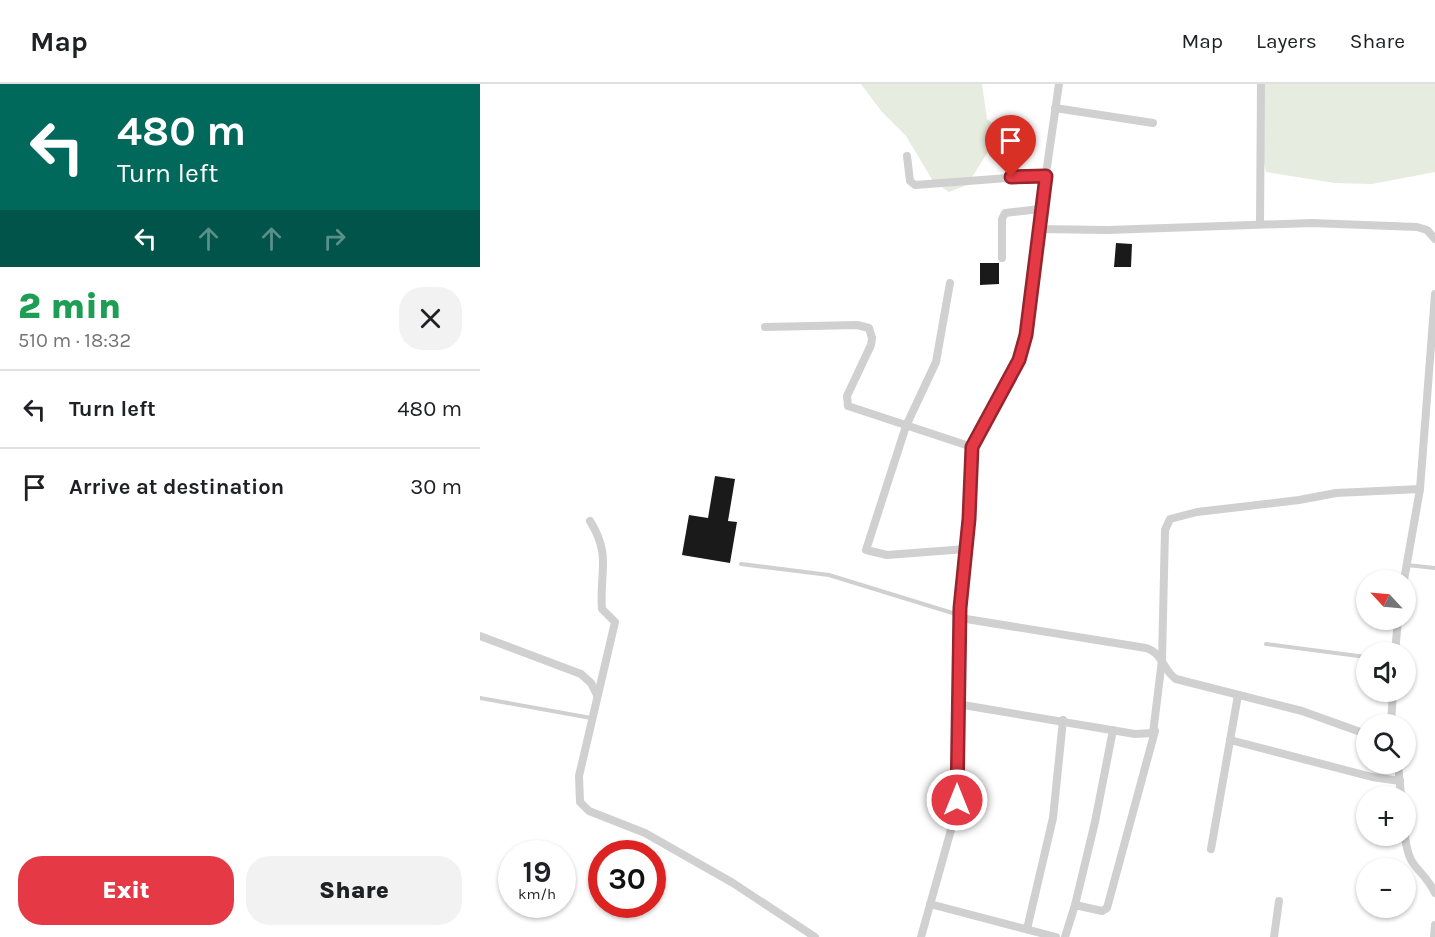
<!DOCTYPE html>
<meta charset="utf-8">
<style>
:root{--surface:#fff;--page:#f2f2f2;--text:#202124;--muted:#757577;--line:#e0e0e0;--accent:#e63946}
body{margin:0;font-family:Karla,sans-serif;background:var(--page);color:var(--text);height:100vh;display:flex;flex-direction:column;font-size:22px;white-space:nowrap}
*{box-sizing:border-box;margin:0}
p{font-size:20px;color:var(--muted)}
.icon{flex:none;width:33px;height:33px;fill:none;stroke:currentColor;stroke-width:2;stroke-linecap:round;stroke-linejoin:round}
.map{position:relative;flex:1;overflow:hidden}
.details{display:flex;flex-direction:column;background:var(--surface);width:480px}
.details>*{flex:none}
.banner{background:#00695c;color:#fff;overflow:hidden}
.needle{width:39px;rotate:296deg}
.tools{position:absolute;left:876px;top:486px;display:grid;gap:12px}
.tools a{display:grid;place-items:center;width:60px;height:60px;border-radius:50%;background:var(--surface);box-shadow:0 2px 4px #0004;font-size:30px}
.speed{position:absolute;left:18px;top:756px;display:flex;gap:12px;font-size:30px;font-weight:700;text-align:center}
.speed>*{display:grid;place-content:center;width:78px;height:78px;border-radius:50%;background:var(--surface);box-shadow:0 2px 4px #0004;line-height:1}
.speed small{font-size:15px;font-weight:400}
.speed .limit{border:9px solid #d22;background:#fff;color:#111}
.pin{position:absolute;display:grid;place-items:center;width:51px;height:51px;color:#fff;margin:-62px -26px;border-radius:50% 50% 50% 0;rotate:-45deg;box-shadow:0 0 6px #0007}
.pin .icon{rotate:45deg}
.me{position:absolute;width:66px;margin:-33px;rotate:0deg;stroke-linejoin:round;filter:drop-shadow(0 0 4px #0008)}
.turn{display:flex;align-items:center;gap:21px;height:126px;padding:0 18px;font-size:27px}
.turn .icon{width:78px;height:78px;stroke-width:2.5}
.turn b{display:block;font-size:42px;line-height:51px}
.lanes{display:flex;align-items:center;height:57px;padding:0 18px;background:#0003;justify-content:center;gap:30px;direction:ltr}
.lanes .off{opacity:.35}
.round{display:grid;place-items:center;flex:none;width:63px;height:63px;border-radius:24px;background:var(--page)}
.head{display:flex;align-items:center;justify-content:space-between;height:102px;padding:0 18px}
h1{font-size:36px;font-weight:800;line-height:45px;color:#1e9e55}
.primary-button{display:flex;gap:12px;margin-top:auto;padding:12px 18px}
.primary-button a{flex:1;height:69px;border-radius:24px;background:var(--accent);color:#fff;font-size:24px;font-weight:800;line-height:69px;text-align:center}
.primary-button a+a{background:var(--page);color:var(--text)}
ul{padding:0;list-style:none}
li{display:flex;align-items:center;gap:18px;height:78px;padding:0 18px;border-top:2px solid var(--line)}
li div{flex:1}
li b{display:block;font-size:22px}
li em{font-style:normal}
header{display:flex;align-items:center;gap:36px;box-sizing:border-box;height:84px;padding:0 30px;background:var(--surface);border-bottom:2px solid var(--line)}
header strong{font-size:28px}
nav{display:flex;gap:33px;margin-inline-start:auto;font-size:21px}
main{display:flex;flex:1;min-height:0}
.map>svg:first-child{display:block}
.green{fill:#e6ecdf}
.building{fill:#1a1a1a}
.lines{fill:none;stroke-linecap:round;stroke-linejoin:round}
.lane{stroke:#d0d0d0;stroke-width:4}
.street{stroke:#d0d0d0;stroke-width:8}
.route-casing{stroke:#96252e;stroke-width:15}
.route{stroke:#e63946;stroke-width:10}
</style>
<header>
<strong>Map</strong>
<nav><a>Map</a><a>Layers</a><a>Share</a></nav>
</header>
<main>
<section class="details">
<div class="banner">
<div class="turn"><svg class="icon" aria-label="left" viewBox="0 0 24 24"><path d="M17 20v-9H6M10 6l-5 5 5 5"/></svg><div><b>480 m</b>Turn left</div></div>
<div class="lanes"><svg class="icon" aria-label="left" viewBox="0 0 24 24"><path d="M17 20v-9H6M10 6l-5 5 5 5"/></svg><svg class="icon off" aria-label="ahead" viewBox="0 0 24 24"><path d="M12 20V5M6 11l6-6 6 6"/></svg><svg class="icon off" aria-label="ahead" viewBox="0 0 24 24"><path d="M12 20V5M6 11l6-6 6 6"/></svg><svg class="icon off" aria-label="right" viewBox="0 0 24 24"><path d="M7 20v-9h11M14 6l5 5-5 5"/></svg></div>
</div>
<div class="head"><div><h1>2 min</h1><p>510 m · 18:32</p></div><a class="round"><svg class="icon" aria-label="close" viewBox="0 0 24 24"><path d="M6 6l12 12M18 6L6 18"/></svg></a></div>
<ul>
<li><svg class="icon" aria-label="left" viewBox="0 0 24 24"><path d="M17 20v-9H6M10 6l-5 5 5 5"/></svg><div><b>Turn left</b></div><em>480 m</em></li>
<li><svg class="icon" aria-label="arrive" viewBox="0 0 24 24"><path d="M6 21V4h12l-3 4 3 4H6"/></svg><div><b>Arrive at destination</b></div><em>30 m</em></li>
</ul>
<div class="primary-button"><a>Exit</a><a>Share</a></div>
</section>
<div class="map">
<svg width="955" height="853" viewBox="0 0 955 853">
<rect width="100%" height="100%" fill="#fff"/>
<g class="green">
<path d="M381,0H502L507,35L521,47L487,101L469,108L453,97L426,52L402,28Z"/>
<path d="M782,0H955V88L892,100L855,99L786,88L782,70Z"/>
</g>
<g class="building">
<path d="M636,159L652,160L651,183H634Z"/>
<path d="M500,179H519V200L500,201Z"/>
<path d="M235,392L255,395L248,437L257,438L250,479L202,471L209,431L228,434Z"/>
</g>
<g class="lines">
<g class="lane">
<path d="M261,480L349,491L479,531"/>
<path d="M927,481L955,484"/>
<path d="M786,560L886,573"/>
<path d="M0,614L111,634"/>
</g>
<g class="street">
<path d="M579,0L558,145L546,251L539,276L492,363L489,435L480,534L666,564C683,569 683,587 696,595L822,627L886,650"/>
<path d="M575,24L673,39"/>
<path d="M427,72L430,97L435,101L566,91"/>
<path d="M780,140L781,0"/>
<path d="M558,145L628,146L832,139L937,143L947,146L955,155"/>
<path d="M522,174V135L525,129L560,125"/>
<path d="M470,199L456,278L426,342L386,466L407,471L486,465"/>
<path d="M285,243L377,241L389,244L392,254L391,261L367,312L368,322L492,363"/>
<path d="M110,437C132,472 119,489 122,525L135,538L99,692L100,718L109,727L165,749L253,799L335,853"/>
<path d="M924,496L940,405L955,210"/>
<path d="M0,552L101,590L111,599L117,611"/>
<path d="M915,568L918,536"/>
<path d="M477,620L655,650L673,649L682,576L685,446L690,435L717,428L819,416L856,409L940,405"/>
<path d="M911,640L913,608"/>
<path d="M750,656L892,693L920,697"/>
<path d="M918,680L921,712"/>
<path d="M925,752C929,788 941,781 955,809"/>
<path d="M731,765L758,611"/>
<path d="M450,820L576,853"/>
<path d="M595,821L615,738L633,646"/>
<path d="M547,845L573,734L583,636"/>
<path d="M441,853L476,728L480,534"/>
<path d="M585,853L595,821L622,827L627,824L675,647"/>
<path d="M794,853L799,817"/>
<path d="M954,853L955,841"/>
</g>
</g>
<g class="lines">
<defs>
<path id="route" d="M477,716L480,524L489,435L492,363L539,276L546,251L566,92L531,93"/>
</defs>
<use href="#route" class="route-casing"/>
<use href="#route" class="route"/>
</g>
</svg>
<div class="tools">
<a><svg class="needle" viewBox="-14 -14 28 28"><path d="M0-13l5 13h-10z" fill="#e53935"/><path d="M0 13l5-13h-10z" fill="#757577"/></svg></a>
<a><svg class="icon" aria-label="sound" viewBox="0 0 24 24"><path d="M4 9h4l5-4v14l-5-4H4zM17 9q2 3 0 6"/></svg></a>
<a><svg class="icon" aria-label="search" viewBox="0 0 24 24"><circle cx="10" cy="10" r="6"/><path d="M15 15l6 6"/></svg></a>
<a>+</a>
<a>−</a>
</div>
<div class="speed"><div>19<small>km/h</small></div><div class="limit">30</div></div>
<div class="pin" style="left:531px;top:93px;background:#d93025"><svg class="icon" aria-label="arrive" viewBox="0 0 24 24"><path d="M6 21V4h12l-3 4 3 4H6"/></svg></div>
<svg class="me" style="left:477px;top:716px" viewBox="-20 -20 40 40"><circle r="17" fill="#e63946" stroke="#fff" stroke-width="3"/><path d="M0-11L8 9 0 5-8 9z" fill="#fff"/></svg>
</div>
</main>
